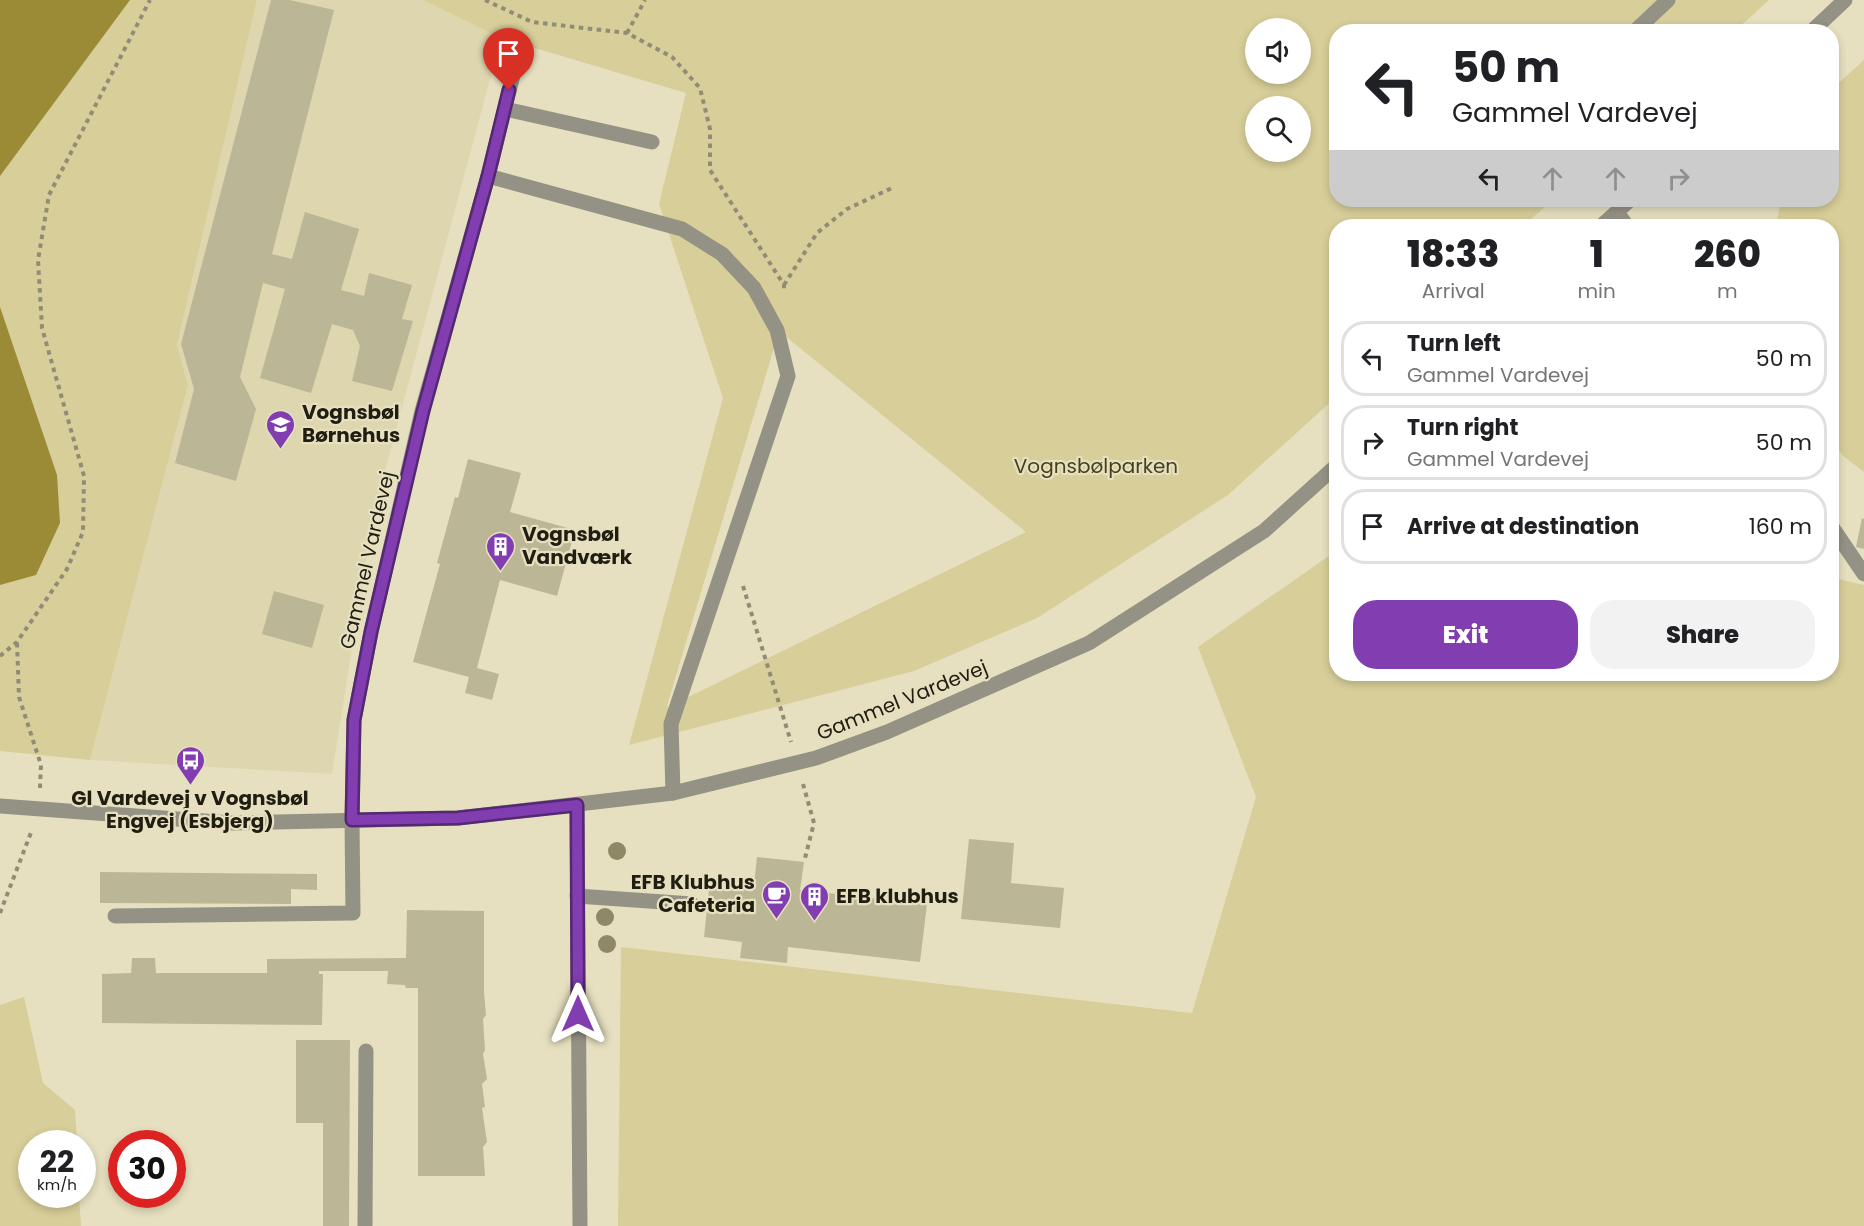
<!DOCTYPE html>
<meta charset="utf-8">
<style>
:root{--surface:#fff;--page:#f2f2f2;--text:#202124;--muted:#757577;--line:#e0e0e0;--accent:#823db1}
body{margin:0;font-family:Poppins,sans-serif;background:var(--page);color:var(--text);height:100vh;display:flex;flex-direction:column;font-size:22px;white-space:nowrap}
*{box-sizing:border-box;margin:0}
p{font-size:20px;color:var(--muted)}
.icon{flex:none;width:33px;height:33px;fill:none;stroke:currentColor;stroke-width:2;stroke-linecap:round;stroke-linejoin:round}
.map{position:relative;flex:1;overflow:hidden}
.details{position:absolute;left:1329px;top:219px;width:510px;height:462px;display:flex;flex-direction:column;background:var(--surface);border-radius:24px;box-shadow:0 3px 9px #0003}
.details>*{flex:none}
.hud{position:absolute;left:1329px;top:24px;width:510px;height:183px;border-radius:24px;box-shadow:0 3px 9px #0003;background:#fff;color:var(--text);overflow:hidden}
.buttons{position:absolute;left:1245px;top:18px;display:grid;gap:12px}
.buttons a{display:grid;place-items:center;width:66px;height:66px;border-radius:50%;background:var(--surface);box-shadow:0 3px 9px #0003;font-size:30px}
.speed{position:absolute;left:18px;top:1130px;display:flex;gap:12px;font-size:30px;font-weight:700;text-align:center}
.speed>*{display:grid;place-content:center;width:78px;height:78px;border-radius:50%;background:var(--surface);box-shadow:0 3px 9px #0003;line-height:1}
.speed small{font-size:15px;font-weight:400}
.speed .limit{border:9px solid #d22;background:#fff;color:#111}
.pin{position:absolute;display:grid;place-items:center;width:51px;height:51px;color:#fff;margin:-62px -26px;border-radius:50% 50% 50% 0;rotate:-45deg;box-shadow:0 0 6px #0007}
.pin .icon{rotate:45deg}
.me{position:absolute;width:66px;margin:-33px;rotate:0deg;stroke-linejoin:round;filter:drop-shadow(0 0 4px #0008)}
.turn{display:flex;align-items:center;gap:21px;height:126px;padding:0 24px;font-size:27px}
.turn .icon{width:78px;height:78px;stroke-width:2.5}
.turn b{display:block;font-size:42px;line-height:51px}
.lanes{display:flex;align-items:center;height:57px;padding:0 24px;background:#0003;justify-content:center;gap:30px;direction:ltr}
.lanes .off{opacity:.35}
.eta{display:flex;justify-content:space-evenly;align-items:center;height:102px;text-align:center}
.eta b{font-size:36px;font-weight:800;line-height:42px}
.action{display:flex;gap:12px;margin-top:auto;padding:12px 24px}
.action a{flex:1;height:69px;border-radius:24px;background:var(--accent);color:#fff;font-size:24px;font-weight:800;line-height:69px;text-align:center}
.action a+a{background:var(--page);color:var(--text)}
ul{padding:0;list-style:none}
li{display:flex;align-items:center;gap:18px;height:75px;margin:0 12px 9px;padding:0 12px;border:3px solid var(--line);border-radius:24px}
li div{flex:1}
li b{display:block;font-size:22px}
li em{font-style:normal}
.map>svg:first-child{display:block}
.built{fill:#ded6ae}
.green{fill:#d8ce99;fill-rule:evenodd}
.water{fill:#9b8b37}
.building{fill:#bbb696}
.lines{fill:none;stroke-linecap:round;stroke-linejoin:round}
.path{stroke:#918c75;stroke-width:4;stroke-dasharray:4.5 4.5;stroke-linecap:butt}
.service{stroke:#949284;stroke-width:15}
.minor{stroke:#949284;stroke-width:15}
.tertiary{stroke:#949284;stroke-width:15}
.tree{fill:#8f8866}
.route-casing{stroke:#542873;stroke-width:15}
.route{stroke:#823db1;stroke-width:10}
.labels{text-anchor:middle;stroke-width:4.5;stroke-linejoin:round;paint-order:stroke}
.poi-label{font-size:20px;font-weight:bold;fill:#201d11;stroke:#e6e0c0;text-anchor:start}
.park-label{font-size:20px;fill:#47401c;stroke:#e6e0c0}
.street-label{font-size:20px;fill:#201d11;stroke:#e6e0c0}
</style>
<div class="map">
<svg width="1864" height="1226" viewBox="0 0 1864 1226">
<rect width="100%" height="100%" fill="#e6e0c0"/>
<path class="built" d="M257,0H423L501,38L373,516L332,774L90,760L188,385L177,345Z"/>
<g class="green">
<path d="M0,0H257L177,345L188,385L90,760L0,751Z"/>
<path d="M423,0H1769L1735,31L1336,32V200H1553L1523,226H1336V397L1228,495L1037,618L914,671L629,745L723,398L659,204L686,93L501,38ZM1256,28H1300V74H1256ZM1256,106H1300V152H1256ZM779,331L1026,532L668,707L667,706Z"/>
<path d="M1864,60V472L1843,456L1832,440V226H1776L1781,200H1832V89Z"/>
<path d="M1336,551V674H1832V569L1838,579L1864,585V1226H618L621,947L1192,1013L1256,797L1198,647Z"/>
<path d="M24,997L43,1083L75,1110L77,1143H32V1194H79L81,1226H0V1005Z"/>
</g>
<g class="water">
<path d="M0,0H130L0,176Z"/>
<path d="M0,307L57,475L60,523L36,575L0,585Z"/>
</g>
<g class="building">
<path d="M271,0H290L334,10L272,254L292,259L305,212L359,229L341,290L364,296L369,273L412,285L402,319L413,321L392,391L352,381L360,346L353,330L332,324L311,393L260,378L285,289L263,283L240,377L256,409L236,481L175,463L194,389L181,344Z"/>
<path d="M468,459L521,473L510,512L575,530L557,596L500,580L477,668L499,674L492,700L465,693L469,677L413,662L440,564L437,563L455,497L458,498Z"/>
<path d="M1862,518L1864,519V549L1856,547Z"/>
<path d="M274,591L324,605L312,648L262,634Z"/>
<path d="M969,839L1014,843L1011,883L1064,888L1060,928L961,919Z"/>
<path d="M757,857L804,862L800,890L927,904L920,962L788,947L787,963L740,958L742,942L704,937L710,880L754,885Z"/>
<path d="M100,872L317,874V890L291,889V904L100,903Z"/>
<path d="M407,910L484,911V992L486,1015L483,1019L485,1050L483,1054L487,1079L482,1084L485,1107L482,1108L487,1142L483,1147L485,1176H418V988H406L405,985L387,984L388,971H319V974H323L322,1025L102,1023V974L131,973L132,958H155L156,973H267V959L406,958Z"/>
<path d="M296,1040H350L349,1226H323V1123H296Z"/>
</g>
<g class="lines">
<g class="path">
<path d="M485,0L532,22L627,33L672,57L700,88L710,129V170L784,285V292"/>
<path d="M627,33L645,0"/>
<path d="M784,285L817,233L847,209L892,188"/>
<path d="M743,586L791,742"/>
<path d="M17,643L19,697L41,765L40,788"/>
<path d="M0,656L17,642L67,569L83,532L84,476L42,328L38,260L49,195L150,0"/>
<path d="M803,784L814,823L804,862"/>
<path d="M0,913L32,830"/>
</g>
<g class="service">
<path d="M1634,32L1668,0"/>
<path d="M505,109L652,142"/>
<path d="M488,176L682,229L722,254L754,288L777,330L788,376L671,724L673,793"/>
<path d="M1617,212L1627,226"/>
<path d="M1832,527L1864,574"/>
<path d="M577,896L692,904"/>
<path d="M115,916L353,913L352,820"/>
<path d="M365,1226L366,1051"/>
</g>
<g class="minor">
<path d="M577,805L580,1226"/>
<path d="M352,820L354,720L371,632L422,411L488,176L514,71"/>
</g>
<g class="tertiary">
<path d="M1811,32L1845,0"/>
<path d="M1601,226L1630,200"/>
<path d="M0,806L231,823L458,818L673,793L816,758L887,732L1089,643L1264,531L1336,466"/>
</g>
</g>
<g class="tree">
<circle cx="617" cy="851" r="9"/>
<circle cx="605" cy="917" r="9"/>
<circle cx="607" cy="944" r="9"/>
</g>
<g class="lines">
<defs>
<path id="route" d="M509,90L488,176L423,411L371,632L354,720L352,820L458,818L577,805L578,1014"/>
</defs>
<use href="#route" class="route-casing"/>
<use href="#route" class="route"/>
</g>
<defs>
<symbol id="school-pin" viewBox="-11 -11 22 30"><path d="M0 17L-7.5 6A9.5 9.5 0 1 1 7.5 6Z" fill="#823db1" stroke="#e6e0c0"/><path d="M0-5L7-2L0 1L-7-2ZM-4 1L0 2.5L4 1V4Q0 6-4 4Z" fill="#fff"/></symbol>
<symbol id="building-pin" viewBox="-11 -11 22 30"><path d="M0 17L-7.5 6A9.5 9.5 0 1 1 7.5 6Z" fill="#823db1" stroke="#e6e0c0"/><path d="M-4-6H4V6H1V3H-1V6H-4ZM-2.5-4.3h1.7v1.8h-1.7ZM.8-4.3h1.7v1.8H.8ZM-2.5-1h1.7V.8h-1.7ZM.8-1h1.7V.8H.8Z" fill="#fff"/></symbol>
<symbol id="bus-pin" viewBox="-11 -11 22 30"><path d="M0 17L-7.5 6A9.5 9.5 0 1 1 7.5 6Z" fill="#823db1" stroke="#e6e0c0"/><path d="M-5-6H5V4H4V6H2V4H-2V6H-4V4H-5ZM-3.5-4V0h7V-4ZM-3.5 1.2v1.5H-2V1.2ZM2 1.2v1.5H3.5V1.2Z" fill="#fff"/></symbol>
<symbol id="cafe-pin" viewBox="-11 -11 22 30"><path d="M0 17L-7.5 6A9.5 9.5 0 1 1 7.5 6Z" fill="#823db1" stroke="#e6e0c0"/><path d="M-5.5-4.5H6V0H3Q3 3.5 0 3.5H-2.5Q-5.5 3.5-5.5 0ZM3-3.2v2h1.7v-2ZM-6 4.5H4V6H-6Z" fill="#fff"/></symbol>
</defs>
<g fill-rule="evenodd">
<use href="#school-pin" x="264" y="408" width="33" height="45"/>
<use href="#building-pin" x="484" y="530" width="33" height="45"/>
<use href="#bus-pin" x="174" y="744" width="33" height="45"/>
<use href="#cafe-pin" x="760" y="878" width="33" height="45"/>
<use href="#building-pin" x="798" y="880" width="33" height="45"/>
</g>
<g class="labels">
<g class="poi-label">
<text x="302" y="419">Vognsbøl<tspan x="302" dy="23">Børnehus</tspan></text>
<text x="522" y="541">Vognsbøl<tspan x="522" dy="23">Vandværk</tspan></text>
<text x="190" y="805" text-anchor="middle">Gl Vardevej v Vognsbøl<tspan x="190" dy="23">Engvej (Esbjerg)</tspan></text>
<text x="755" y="889" text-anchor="end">EFB Klubhus<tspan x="755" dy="23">Cafeteria</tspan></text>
<text x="836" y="903">EFB klubhus</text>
</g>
<g class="park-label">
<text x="1096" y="473">Vognsbølparken</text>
</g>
<g class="street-label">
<text transform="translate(367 560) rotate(-77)" y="7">Gammel Vardevej</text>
<text transform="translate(902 700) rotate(-22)" y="7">Gammel Vardevej</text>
</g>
</g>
</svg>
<div class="buttons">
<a><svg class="icon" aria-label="sound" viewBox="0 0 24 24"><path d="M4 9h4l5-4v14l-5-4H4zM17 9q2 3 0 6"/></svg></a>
<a><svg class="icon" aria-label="search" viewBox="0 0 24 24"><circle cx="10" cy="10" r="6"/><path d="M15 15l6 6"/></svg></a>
</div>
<div class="speed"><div>22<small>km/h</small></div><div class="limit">30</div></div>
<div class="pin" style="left:509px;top:90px;background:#d93025"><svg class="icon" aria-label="arrive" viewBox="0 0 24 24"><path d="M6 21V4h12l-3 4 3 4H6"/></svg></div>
<svg class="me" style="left:578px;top:1014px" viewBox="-20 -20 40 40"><path d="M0-17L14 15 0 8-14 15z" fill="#823db1" stroke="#fff" stroke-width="4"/></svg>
<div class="hud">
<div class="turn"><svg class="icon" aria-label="left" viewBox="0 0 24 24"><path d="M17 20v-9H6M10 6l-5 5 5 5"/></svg><div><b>50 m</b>Gammel Vardevej</div></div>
<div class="lanes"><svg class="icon" aria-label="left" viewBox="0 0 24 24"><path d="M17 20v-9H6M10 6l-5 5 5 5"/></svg><svg class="icon off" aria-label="ahead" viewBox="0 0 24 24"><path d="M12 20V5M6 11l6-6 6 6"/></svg><svg class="icon off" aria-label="ahead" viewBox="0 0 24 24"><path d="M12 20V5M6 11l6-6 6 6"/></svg><svg class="icon off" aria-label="right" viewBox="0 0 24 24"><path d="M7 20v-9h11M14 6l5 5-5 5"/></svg></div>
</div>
<section class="details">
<div class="eta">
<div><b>18:33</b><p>Arrival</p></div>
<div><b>1</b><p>min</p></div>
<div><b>260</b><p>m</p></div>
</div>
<ul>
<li><svg class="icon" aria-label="left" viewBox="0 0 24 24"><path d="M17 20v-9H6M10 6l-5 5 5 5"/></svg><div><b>Turn left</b><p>Gammel Vardevej</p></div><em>50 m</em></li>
<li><svg class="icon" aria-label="right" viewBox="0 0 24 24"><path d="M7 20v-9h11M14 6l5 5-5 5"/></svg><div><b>Turn right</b><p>Gammel Vardevej</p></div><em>50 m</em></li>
<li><svg class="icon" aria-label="arrive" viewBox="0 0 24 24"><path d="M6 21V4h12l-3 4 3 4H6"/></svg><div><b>Arrive at destination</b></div><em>160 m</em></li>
</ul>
<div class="action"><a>Exit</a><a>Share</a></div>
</section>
</div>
